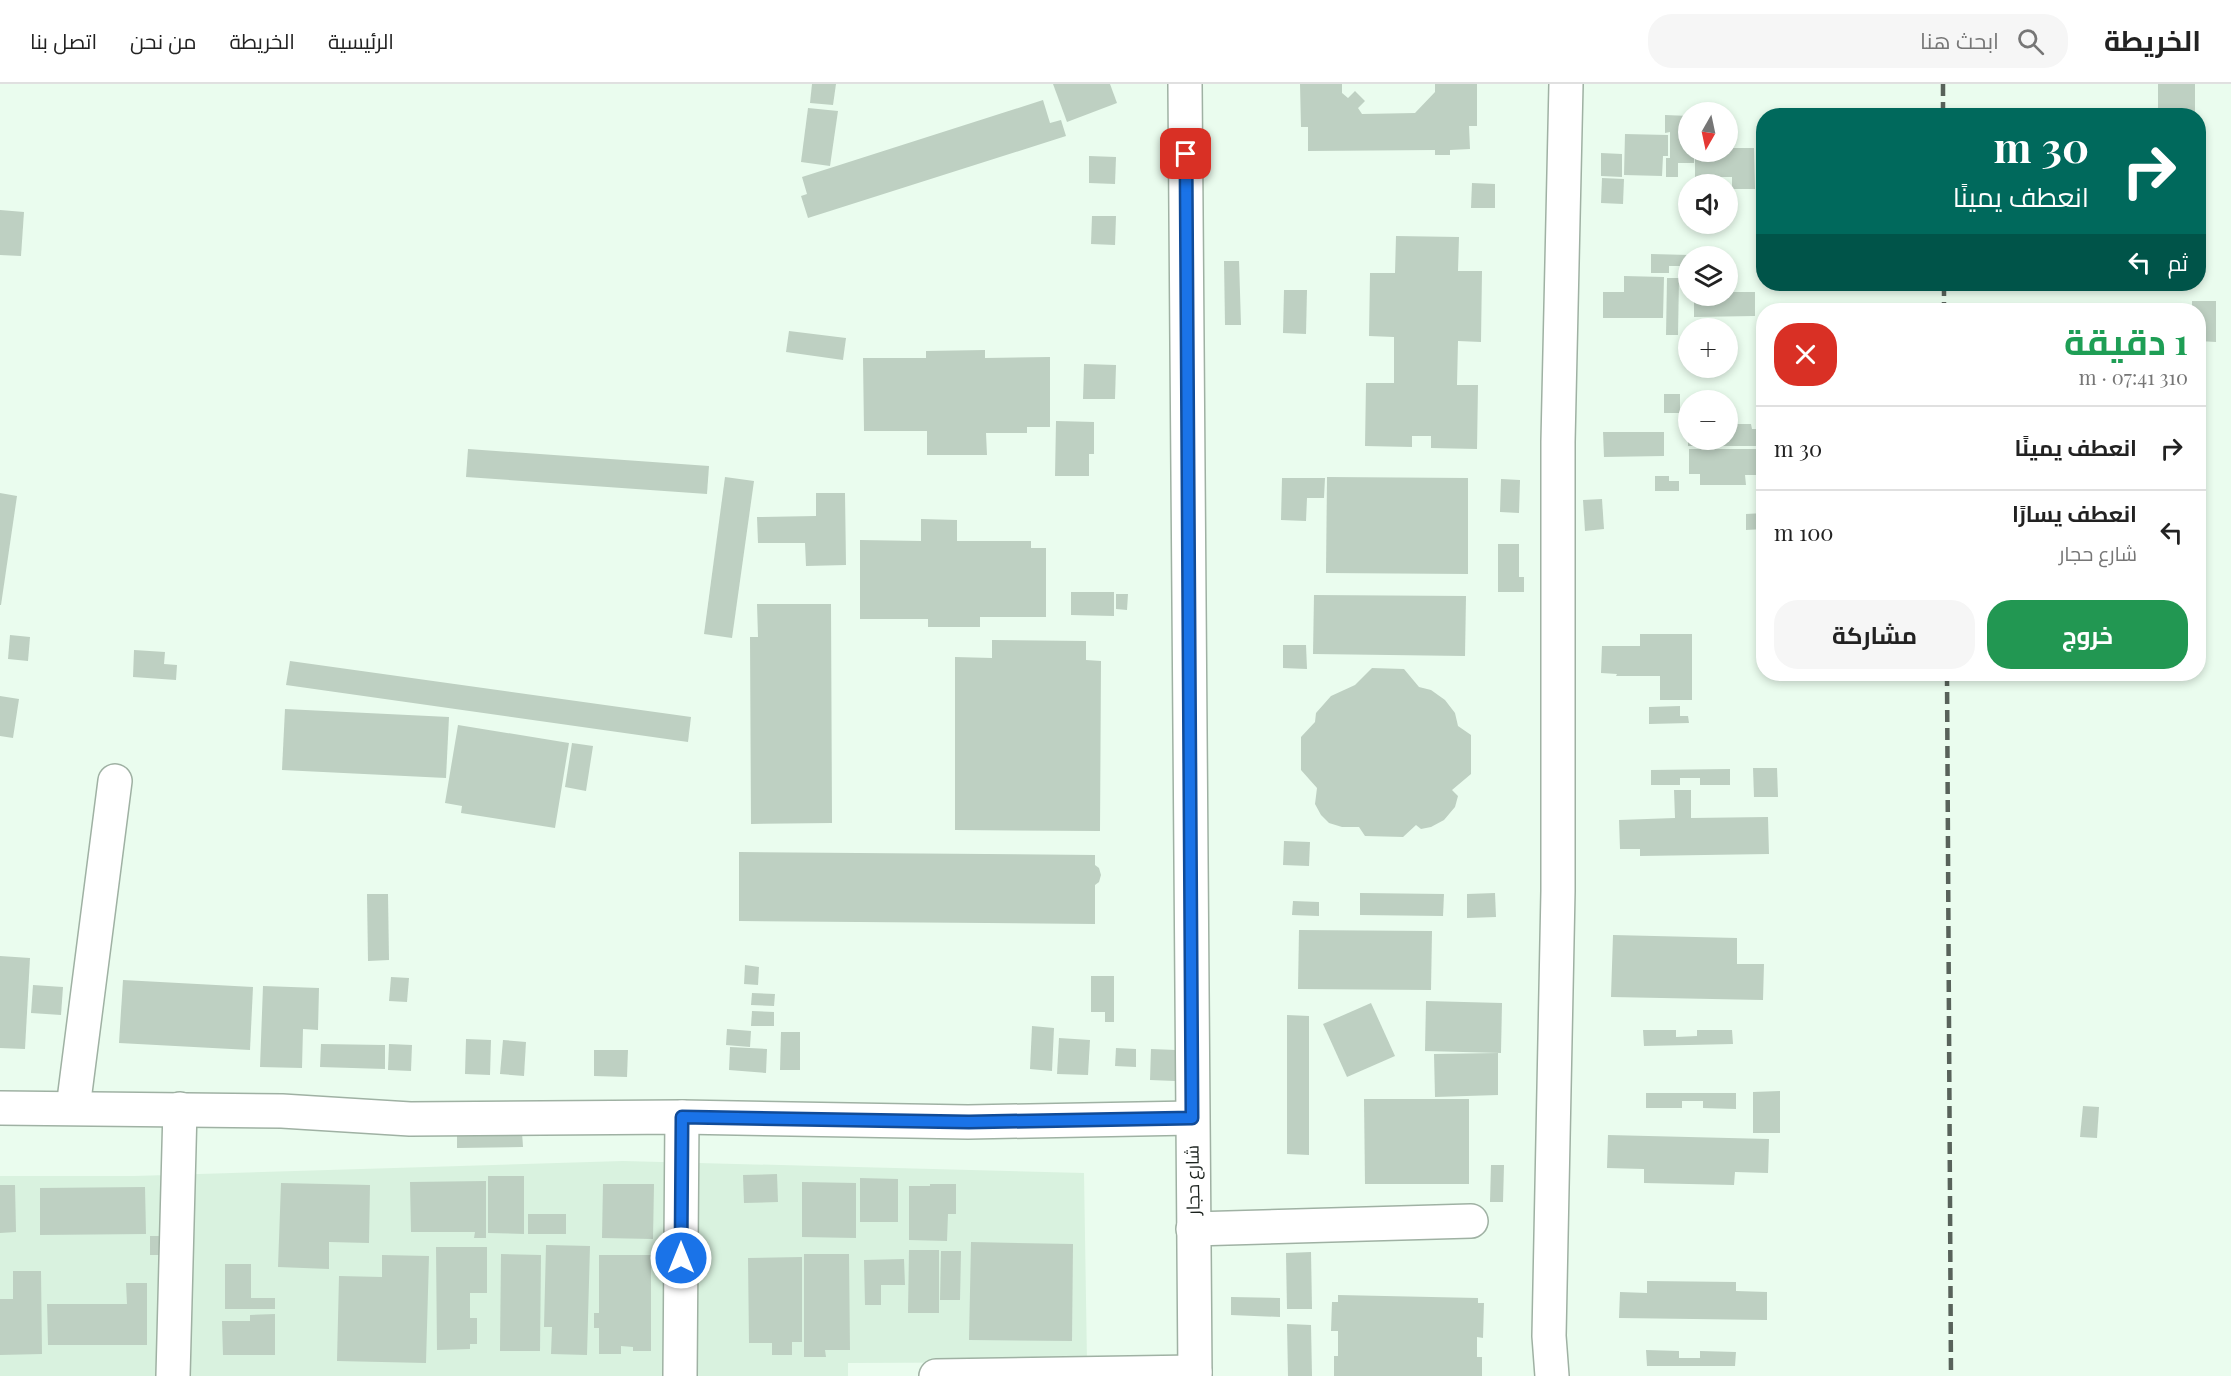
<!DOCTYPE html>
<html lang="ar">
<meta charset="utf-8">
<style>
:root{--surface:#fff;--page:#f6f6f6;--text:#222;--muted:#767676;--line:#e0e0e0;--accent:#229752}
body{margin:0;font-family:"Playfair Display",Cairo,serif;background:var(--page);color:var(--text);direction:rtl;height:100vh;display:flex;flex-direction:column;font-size:22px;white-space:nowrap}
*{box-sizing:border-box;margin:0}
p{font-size:20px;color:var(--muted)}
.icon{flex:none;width:33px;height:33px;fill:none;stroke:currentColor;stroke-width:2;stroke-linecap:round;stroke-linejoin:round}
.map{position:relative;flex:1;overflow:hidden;direction:ltr}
.sheet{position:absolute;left:1756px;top:219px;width:450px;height:378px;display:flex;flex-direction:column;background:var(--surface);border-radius:24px;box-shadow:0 3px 9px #0003;direction:rtl}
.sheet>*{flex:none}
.banner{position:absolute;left:1756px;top:24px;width:450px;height:183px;border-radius:24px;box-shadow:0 3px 9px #0003;direction:rtl;background:#00695c;color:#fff;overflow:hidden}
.needle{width:39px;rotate:189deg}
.tools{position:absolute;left:1678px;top:18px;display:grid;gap:12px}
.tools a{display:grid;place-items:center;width:60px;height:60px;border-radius:50%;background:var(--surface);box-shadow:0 3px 9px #0003;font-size:30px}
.pin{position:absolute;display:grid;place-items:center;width:51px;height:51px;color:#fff;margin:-26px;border-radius:12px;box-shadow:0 3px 9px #0006}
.me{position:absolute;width:66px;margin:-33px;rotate:0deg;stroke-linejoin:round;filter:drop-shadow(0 0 4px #0008)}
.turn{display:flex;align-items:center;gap:21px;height:126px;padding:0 18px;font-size:27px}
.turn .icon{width:78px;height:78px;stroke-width:2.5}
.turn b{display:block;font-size:42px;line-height:51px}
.then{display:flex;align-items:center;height:57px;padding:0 18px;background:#0003;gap:12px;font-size:22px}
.round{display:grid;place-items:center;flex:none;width:63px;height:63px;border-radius:24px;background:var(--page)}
.overview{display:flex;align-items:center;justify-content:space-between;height:102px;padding:0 18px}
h1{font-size:36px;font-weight:700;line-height:45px;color:#1e9e55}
.button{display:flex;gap:12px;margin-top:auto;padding:12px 18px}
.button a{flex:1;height:69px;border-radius:24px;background:var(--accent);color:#fff;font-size:24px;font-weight:700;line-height:69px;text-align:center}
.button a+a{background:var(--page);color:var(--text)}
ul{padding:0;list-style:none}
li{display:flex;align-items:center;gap:18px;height:84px;padding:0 18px;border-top:2px solid var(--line)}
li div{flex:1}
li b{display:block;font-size:22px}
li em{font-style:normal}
header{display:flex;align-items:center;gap:36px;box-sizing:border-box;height:84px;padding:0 30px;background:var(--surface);border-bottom:2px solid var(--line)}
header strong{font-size:28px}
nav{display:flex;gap:33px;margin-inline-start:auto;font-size:21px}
.search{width:420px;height:54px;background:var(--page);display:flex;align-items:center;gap:15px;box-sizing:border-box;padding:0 21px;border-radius:24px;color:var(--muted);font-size:22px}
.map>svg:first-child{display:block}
.built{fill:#d9f2df}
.building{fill:#bed0c2}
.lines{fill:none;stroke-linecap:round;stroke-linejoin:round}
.minor-casing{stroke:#9fb1a3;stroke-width:36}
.minor{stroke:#fff;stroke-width:33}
.rail{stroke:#58625a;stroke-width:4.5;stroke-dasharray:12 6;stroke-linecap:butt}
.route-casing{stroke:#114b97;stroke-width:15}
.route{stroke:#1a73e8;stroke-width:10}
.labels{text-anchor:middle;stroke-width:4.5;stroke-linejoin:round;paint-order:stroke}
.street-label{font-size:18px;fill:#1b221d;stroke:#fff}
</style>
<header>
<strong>الخريطة</strong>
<div class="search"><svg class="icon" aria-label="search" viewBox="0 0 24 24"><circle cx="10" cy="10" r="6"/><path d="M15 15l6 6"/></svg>ابحث هنا</div>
<nav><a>الرئيسية</a><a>الخريطة</a><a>من نحن</a><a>اتصل بنا</a></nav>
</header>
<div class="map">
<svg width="2231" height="1292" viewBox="0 0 2231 1292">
<rect width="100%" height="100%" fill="#eafcee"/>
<path class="built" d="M623,1077L1084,1089L1087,1278L848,1279V1292H0V1092H134Z"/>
<g class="building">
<path d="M812,0H836L833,21L810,19Z"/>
<path d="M1053,0H1110L1117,19L1067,38Z"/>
<path d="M1300,0H1342V9L1348,14L1355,7L1365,17L1358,24L1362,30L1415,29L1435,8V0H1477V42H1469L1470,65L1450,66V71H1435V66L1308,67V43H1301Z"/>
<rect x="2158" y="0" width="37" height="32"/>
<path d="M1043,16L1050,39L1061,36L1066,52L808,134L801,112L807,110L802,93Z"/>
<path d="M808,24L838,27L830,82L801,78Z"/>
<path d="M1665,31L1689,32V68H1694V79H1678V93H1666V74H1670V48L1665,49Z"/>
<path d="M1625,50L1668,51V72H1663L1662,92L1624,91Z"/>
<path d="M1728,64H1754L1755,105H1732V93H1695V68H1728Z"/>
<path d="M1601,69L1622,70V93L1601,92Z"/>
<path d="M1089,72L1116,73L1115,100L1089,99Z"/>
<path d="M1602,94L1624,95L1623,120L1601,119Z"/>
<path d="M1472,99L1495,100V124H1471Z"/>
<path d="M1685,110H1689V127L1686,128Z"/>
<path d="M0,126L24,128L21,172L0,171Z"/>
<path d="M1092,132H1116L1115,161L1091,160Z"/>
<path d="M1396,152L1459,153L1458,187H1482L1481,258L1458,257L1457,301H1478L1477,365L1431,364V352H1412V363L1365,362L1366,299H1394V253L1369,252L1370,189H1395Z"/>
<path d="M1651,170L1689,171V182H1669V189H1651Z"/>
<path d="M1224,177H1239L1241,241H1225Z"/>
<path d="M1624,192L1664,193L1663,234H1603V208H1624Z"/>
<path d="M1667,194H1679L1678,251H1666Z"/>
<path d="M1284,206H1307L1306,250L1283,249Z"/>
<path d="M1728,208H1755V232L1694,233V212H1728Z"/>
<path d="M2192,217H2216V258L2199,257V226H2192Z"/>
<path d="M789,247L846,254L843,276L786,268Z"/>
<path d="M985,266V274L1050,273V343H1027V349H986L987,371H927V347H864L863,274H926V267Z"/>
<path d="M1084,280L1116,281L1115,315H1083Z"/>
<rect x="1664" y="310" width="16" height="19"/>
<path d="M1728,320H1730L1731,340H1751L1752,345H1764V362H1688V356H1728Z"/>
<path d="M1056,337L1094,338V370H1089V392H1055Z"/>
<path d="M1603,348H1664V372L1604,373Z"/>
<path d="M468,365L709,382L707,410L466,393Z"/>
<path d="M1689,365H1759V391H1745L1746,401H1700V390H1689Z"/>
<path d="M1655,392H1669V397H1679V407H1655Z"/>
<path d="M725,393L754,397L732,554L704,550Z"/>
<path d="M1327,393L1468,394V490L1326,489Z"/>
<path d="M1282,394H1325L1324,414H1307L1306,437L1281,436Z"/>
<path d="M1501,395L1520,396L1519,429L1500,428Z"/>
<path d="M0,409L17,412L1,521H0Z"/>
<path d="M816,409H845L846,481L806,482L805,459H758L757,433L816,432Z"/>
<path d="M1602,415L1604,445L1585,447L1583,416Z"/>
<path d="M1764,429V445L1746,446V430Z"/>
<path d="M921,435L957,436V457H1031V464H1046V533H980V543H928V535H860V456L921,457Z"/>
<path d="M1498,460H1519V493H1524V508H1498Z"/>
<path d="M1071,508H1114V532L1071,531Z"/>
<path d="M1116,510H1128L1127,526L1116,525Z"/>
<path d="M1314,511L1466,512L1465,572L1313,570Z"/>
<path d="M757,520H831L832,739L751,740L750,553H758Z"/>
<path d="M1640,550H1692V616H1660V592H1616L1617,590L1601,589L1602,562H1640Z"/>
<path d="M10,551L30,553L28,577L8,575Z"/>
<path d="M992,556L1086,557V576L1101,577L1100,747L955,746V573L992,574Z"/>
<path d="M1283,561H1306L1307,585L1283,584Z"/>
<path d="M134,566L165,568L164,580L177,581L176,596L133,593Z"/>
<path d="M290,577L691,633L688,658L286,601Z"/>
<path d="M1372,584L1404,585L1419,603L1431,606L1445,616L1455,629L1458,642L1471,651V690L1452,706L1458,712L1455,723L1444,736L1431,743L1421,745L1416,741L1403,753L1365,752L1359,743H1342L1329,739L1321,731L1315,720L1317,704L1301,686V653L1315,638L1316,629L1331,612L1355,601Z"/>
<path d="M0,612L19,615L13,654L0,652Z"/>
<path d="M1680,622V632H1688L1689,639L1649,640V623Z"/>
<path d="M285,625L449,633L446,694L282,686Z"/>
<path d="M458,641L569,659L555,744L461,729L462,722L445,719Z"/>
<path d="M572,659L593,662L586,707L565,703Z"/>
<path d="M1753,684H1777L1778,713H1754Z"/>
<path d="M1730,685V701H1700V694H1680V701H1651V686Z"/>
<path d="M1674,706H1691V734L1768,733L1769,770L1640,772V765H1620L1619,736L1675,734Z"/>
<path d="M1284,757L1310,758L1309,782L1283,781Z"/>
<path d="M739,768L1095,771V781L1099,784L1101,791L1099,798L1095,801V840L739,837Z"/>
<path d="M1360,809L1444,810L1443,832L1360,831Z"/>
<path d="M1495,809L1496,833L1467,834V810Z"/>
<path d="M367,810H388L389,876L368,877Z"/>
<path d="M1293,817L1319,818V832L1292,831Z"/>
<path d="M1299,846L1432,847L1431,906L1298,905Z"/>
<path d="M1613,851L1737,854V880H1764L1763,916L1611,913Z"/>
<path d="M0,872L30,874L25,965L0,964Z"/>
<path d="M745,881L759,883L758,901L744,900Z"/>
<path d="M1091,892H1114V938H1105V928H1091Z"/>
<path d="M391,893L409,894L407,918L389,917Z"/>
<path d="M123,896L253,903L250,966L119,959Z"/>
<path d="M33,901L63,903L61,931L31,929Z"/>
<path d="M263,902L319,904L318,946L303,945L302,984L260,983Z"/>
<path d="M752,909L775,910L774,922L751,921Z"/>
<path d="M1426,917L1502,919L1501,969L1425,967Z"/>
<path d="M1371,919L1395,972L1347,993L1323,940Z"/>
<path d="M752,927L774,928V942H751Z"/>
<path d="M1287,931L1309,932V1071L1287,1070Z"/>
<path d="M1032,942L1054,944L1052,987L1030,985Z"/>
<path d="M727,945L751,947L750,963L726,961Z"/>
<path d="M1643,946H1676V953L1697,952V946H1732L1733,960L1644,962Z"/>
<path d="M781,948H800V986H780Z"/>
<path d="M1059,954L1090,956L1088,991L1057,990Z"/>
<path d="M466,955L491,956L490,991L465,990Z"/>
<path d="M503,956L526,958L524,992L500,990Z"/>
<path d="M321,960L385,961V985L320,983Z"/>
<path d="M389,960L412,961L411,987L388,986Z"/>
<path d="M730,963L767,965L766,989L729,986Z"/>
<path d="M1116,964L1136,965V983L1115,982Z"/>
<path d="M1151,965L1176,966L1175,997L1150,996Z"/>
<path d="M594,966H628L627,993L594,992Z"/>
<path d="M1498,969V1011L1435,1013L1434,970Z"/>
<path d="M1780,1007V1049H1753V1008Z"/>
<path d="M1646,1009H1736V1025L1703,1024V1017H1682V1024H1646Z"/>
<path d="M1364,1015H1469V1100H1365Z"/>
<path d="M2083,1022L2099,1023L2097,1054L2080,1053Z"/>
<path d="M522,1048L523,1063L457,1064V1050Z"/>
<path d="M1608,1051L1769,1055L1768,1089L1735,1088L1734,1101L1644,1099V1085L1607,1084Z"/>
<path d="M1491,1081H1504L1503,1118H1490Z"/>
<path d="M777,1090L778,1118L744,1119L743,1091Z"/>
<path d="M488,1092H524V1150L488,1149Z"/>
<path d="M860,1094L898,1095V1138H860Z"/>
<path d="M486,1097V1154H474L475,1148H411L410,1098Z"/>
<path d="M802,1098L856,1099V1154L802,1153Z"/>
<path d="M281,1099L370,1101L369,1159L329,1158V1185L278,1183Z"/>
<path d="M603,1100H654L653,1155L602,1154Z"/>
<path d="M930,1100H956V1130H948L947,1157L909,1156V1102H930Z"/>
<path d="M0,1101H15L16,1148L0,1149Z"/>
<path d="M145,1103L146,1150L40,1151V1104Z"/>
<rect x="528" y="1130" width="38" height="20"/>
<rect x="150" y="1152" width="11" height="19"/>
<path d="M971,1158L1073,1160L1072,1257L969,1256Z"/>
<path d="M546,1161L590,1162L587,1271L551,1270L552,1243H544Z"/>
<path d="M436,1163H487V1209H470V1234H477V1260H470V1265L437,1266Z"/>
<path d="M909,1166H939V1229H908Z"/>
<path d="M941,1167H961L960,1216H940Z"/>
<path d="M1311,1168L1312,1225H1287L1286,1169Z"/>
<path d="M501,1170L541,1171L540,1267H500Z"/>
<path d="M804,1170H849L850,1266H825L826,1273H804Z"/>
<path d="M382,1171L429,1172L426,1279L337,1277L339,1192L382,1193Z"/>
<path d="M599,1171H651V1267H633V1263L621,1262V1270H599V1244H594V1229H599Z"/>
<path d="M802,1173V1258H792V1271H772V1259H749L748,1174Z"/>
<path d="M904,1175L905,1201H881V1221H865L864,1176Z"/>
<path d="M225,1180H251V1214H275V1225H225Z"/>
<path d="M13,1187H41L42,1270L0,1271V1215H13Z"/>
<path d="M1647,1197L1736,1198V1207L1767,1208V1236L1619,1234L1620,1208L1647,1209Z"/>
<path d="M126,1199H147V1261H48L47,1220H127Z"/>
<path d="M1338,1211L1478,1214V1219H1484L1483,1254L1477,1253V1273H1482V1292H1334V1272H1338V1247H1331L1332,1218H1338Z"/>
<path d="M1231,1213L1280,1214V1233L1231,1231Z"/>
<path d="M275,1230V1271H223L222,1237H250V1231Z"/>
<path d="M1287,1240L1311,1241L1312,1292H1288Z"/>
<path d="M1646,1266L1679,1267V1274H1700V1267L1736,1268L1735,1282H1647Z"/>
</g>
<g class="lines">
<defs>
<g id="minor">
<path d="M1185,0L1195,1292"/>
<path d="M0,1024L282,1027L410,1035L682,1033L968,1038L1192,1034"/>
<path d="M73,1024L115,697"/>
<path d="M1193,1145L1471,1137"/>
<path d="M173,1292L180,1025"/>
<path d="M680,1292L682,1033"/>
<path d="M936,1292L1195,1288"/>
<path d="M1552,1292L1549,1252L1558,807V358L1566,0"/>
</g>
</defs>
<use href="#minor" class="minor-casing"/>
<use href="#minor" class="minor"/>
<g class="rail">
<path d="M1943,0V32"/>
<path d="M1944,200V226"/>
<path d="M1947,590L1951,1292"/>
</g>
</g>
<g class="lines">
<defs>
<path id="route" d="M681,1174L682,1033L969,1038L1192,1034L1186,70"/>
</defs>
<use href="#route" class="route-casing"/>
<use href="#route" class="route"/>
</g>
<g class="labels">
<g class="street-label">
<text transform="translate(1193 1096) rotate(-91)" y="6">شارع حجار</text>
</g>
</g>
</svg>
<div class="tools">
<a><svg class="needle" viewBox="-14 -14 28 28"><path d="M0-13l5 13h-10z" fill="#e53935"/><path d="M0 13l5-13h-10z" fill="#767676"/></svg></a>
<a><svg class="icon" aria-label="sound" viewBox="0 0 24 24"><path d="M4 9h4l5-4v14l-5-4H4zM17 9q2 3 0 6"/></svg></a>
<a><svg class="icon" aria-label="layers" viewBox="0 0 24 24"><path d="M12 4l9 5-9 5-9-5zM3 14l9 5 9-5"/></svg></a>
<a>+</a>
<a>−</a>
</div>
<div class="pin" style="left:1186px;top:70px;background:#d93025"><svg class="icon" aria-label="arrive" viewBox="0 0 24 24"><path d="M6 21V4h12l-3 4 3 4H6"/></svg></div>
<svg class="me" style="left:681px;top:1174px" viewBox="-20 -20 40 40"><circle r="17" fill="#1a73e8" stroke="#fff" stroke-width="3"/><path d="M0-11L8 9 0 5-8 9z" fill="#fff"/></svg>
<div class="banner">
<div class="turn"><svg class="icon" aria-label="right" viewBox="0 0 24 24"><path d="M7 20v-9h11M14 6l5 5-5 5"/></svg><div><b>30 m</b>انعطف يمينًا</div></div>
<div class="then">ثم<svg class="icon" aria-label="left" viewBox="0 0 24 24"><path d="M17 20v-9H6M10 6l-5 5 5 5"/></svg></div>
</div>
<section class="sheet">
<div class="overview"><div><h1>1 دقيقة</h1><p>310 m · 07:41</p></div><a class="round" style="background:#d93025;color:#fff"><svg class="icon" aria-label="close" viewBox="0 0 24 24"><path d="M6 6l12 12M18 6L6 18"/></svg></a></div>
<ul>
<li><svg class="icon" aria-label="right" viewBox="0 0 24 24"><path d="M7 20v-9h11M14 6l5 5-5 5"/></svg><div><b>انعطف يمينًا</b></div><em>30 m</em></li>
<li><svg class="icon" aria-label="left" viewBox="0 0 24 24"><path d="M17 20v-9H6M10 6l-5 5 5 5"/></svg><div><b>انعطف يسارًا</b><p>شارع حجار</p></div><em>100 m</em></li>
</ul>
<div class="button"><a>خروج</a><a>مشاركة</a></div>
</section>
</div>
